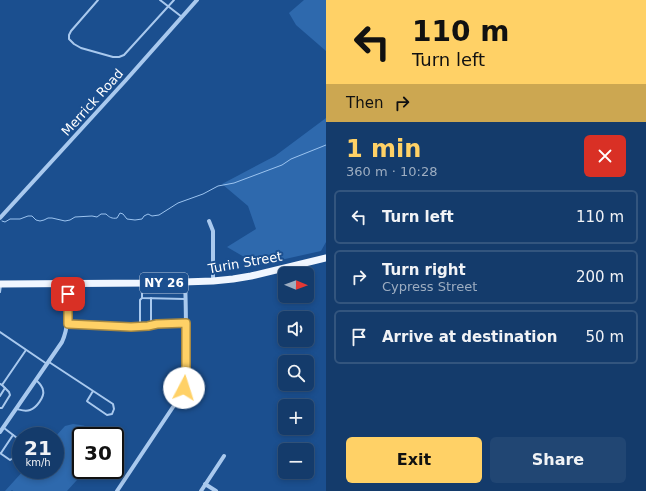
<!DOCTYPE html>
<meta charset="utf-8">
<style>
:root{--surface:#143b6b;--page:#214673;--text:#f1f3f6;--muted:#9dadc1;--line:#33557e;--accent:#ffd166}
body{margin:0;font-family:"DejaVu Sans",sans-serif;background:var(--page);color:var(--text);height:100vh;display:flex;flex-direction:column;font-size:15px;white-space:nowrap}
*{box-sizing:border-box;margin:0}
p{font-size:13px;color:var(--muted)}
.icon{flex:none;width:22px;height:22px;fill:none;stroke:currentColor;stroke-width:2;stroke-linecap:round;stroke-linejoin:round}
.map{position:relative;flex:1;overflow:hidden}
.side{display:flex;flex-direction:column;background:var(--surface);width:320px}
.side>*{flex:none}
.banner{background:#ffd166;color:#111;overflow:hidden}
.needle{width:26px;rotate:91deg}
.controls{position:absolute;left:278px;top:267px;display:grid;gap:8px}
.controls a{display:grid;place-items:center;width:36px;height:36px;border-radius:6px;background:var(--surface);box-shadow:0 2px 6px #0003,0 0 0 1px var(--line);font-size:20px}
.speed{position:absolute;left:12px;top:427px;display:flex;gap:8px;font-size:20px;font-weight:700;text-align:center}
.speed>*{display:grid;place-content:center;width:52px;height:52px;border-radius:50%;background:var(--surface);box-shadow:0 2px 6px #0003,0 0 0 1px var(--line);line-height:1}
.speed small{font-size:10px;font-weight:400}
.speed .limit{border:2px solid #111;border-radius:6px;background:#fff;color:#111}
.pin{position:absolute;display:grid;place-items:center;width:34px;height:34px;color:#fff;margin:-17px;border-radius:8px;box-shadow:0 2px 6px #0006}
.me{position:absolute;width:44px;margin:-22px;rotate:5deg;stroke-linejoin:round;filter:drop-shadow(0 0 3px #0008)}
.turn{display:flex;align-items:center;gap:14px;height:84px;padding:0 20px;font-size:18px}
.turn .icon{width:52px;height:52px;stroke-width:2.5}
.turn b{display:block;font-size:28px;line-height:34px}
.then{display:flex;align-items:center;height:38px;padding:0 20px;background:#0003;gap:8px;font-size:15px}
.round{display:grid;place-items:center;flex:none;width:42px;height:42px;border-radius:6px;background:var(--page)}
.overview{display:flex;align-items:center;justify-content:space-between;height:68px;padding:0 20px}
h1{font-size:24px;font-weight:700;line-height:30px;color:var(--accent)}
.primary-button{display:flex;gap:8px;margin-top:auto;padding:8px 20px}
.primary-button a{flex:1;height:46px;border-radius:6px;background:var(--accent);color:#111;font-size:16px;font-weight:700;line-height:46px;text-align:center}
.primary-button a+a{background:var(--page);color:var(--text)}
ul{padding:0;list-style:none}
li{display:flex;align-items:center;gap:12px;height:54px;margin:0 8px 6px;padding:0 12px;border:2px solid var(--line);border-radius:6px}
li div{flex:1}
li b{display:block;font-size:15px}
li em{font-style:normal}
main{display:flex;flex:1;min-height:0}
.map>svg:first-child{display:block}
.green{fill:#2e69ad}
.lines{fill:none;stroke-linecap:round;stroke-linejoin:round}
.stream{stroke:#9cc4f0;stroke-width:1}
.service{stroke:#a9c9ee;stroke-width:2}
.minor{stroke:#a9c9ee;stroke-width:4}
.primary{stroke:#f0f6ff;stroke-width:7}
.route-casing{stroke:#a68842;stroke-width:10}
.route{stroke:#ffd166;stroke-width:7}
.labels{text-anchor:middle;stroke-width:4;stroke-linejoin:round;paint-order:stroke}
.shield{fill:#1b4f8f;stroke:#bbcadd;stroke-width:1}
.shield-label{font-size:12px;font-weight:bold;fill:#fff}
.street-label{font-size:13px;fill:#fff;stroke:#1b4f8f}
</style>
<main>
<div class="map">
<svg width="326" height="491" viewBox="0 0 326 491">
<rect width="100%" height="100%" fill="#1b4f8f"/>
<g class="green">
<path d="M304,0H326V51L296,25L289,13Z"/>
<path d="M326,118V242L321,251L258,265L227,247L256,229L248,206L222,184L275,156Z"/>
<path d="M73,424C83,425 92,426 97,436H81V470H86L67,491H13L12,490L11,491H5L24,470H55V437L65,426Z"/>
</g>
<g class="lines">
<path class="stream" d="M2,221L5,222L10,219H20L28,216H32L36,220L40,221L44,220L48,218H52L65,221L70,220L75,217L92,216L97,217L101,214H106C109,217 112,219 117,218L120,213L123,214L127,219L135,220L142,219L144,216L148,214L152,216L159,215L178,203L203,194L218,186L234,183L282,165L291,159L326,145"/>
<g class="service">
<path d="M98,0L71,31L69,35V39L74,44L81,48L113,57H119L124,55L174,0"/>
<path d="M160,0L182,17"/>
<path d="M142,284V298L185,299"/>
<path d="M0,292L1,285"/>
<path d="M151,298V325"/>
<path d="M68,324L131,327L148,326L157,324L186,323"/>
<path d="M140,326V300L142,298"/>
<path d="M0,332L47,364"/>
<path d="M49,362L113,404L114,409L112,414L107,415L88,402L87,401L93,391"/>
<path d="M0,384L2,385L26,350"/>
<path d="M0,396L5,388"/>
<path d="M0,408H2L10,395L9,392L2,385"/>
<path d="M17,409C21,410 25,412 30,410C36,408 45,397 43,390C42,385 39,383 36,380"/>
<path d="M4,428L21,441"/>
<path d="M0,453L10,460L13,458L21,445"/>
<path d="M1,453L13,435"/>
</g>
<g class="minor">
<path d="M0,218L126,80L197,0"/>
<path d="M209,221L213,231V281"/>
<path d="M0,432L62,342C70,324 68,303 68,283"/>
<path d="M205,484L216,491"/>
<path d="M117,491L181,395C187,378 186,360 186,342C186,322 186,302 185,283"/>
<path d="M201,491L224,456"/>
</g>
<path class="primary" d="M0,284L153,283L213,281L233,279L251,276L326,258"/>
</g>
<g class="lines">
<defs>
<path id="route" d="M68,294V324L131,327L148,326L157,324L186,323V380L184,388"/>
</defs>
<use href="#route" class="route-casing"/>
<use href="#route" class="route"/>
</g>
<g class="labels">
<rect class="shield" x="140" y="273" width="48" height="20" rx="3"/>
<g class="shield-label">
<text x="164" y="287">NY 26</text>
</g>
<g class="street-label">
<text transform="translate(92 102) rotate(-48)" y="5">Merrick Road</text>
<text transform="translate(245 262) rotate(-10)" y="5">Turin Street</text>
</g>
</g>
</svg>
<div class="controls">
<a><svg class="needle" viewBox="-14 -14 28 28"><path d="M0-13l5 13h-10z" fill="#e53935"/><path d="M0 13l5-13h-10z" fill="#9dadc1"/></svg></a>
<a><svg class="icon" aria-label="sound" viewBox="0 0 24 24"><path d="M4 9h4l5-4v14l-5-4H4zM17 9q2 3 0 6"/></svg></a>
<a><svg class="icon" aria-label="search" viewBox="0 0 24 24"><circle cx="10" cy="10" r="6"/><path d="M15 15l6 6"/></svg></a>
<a>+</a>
<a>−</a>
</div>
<div class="speed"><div>21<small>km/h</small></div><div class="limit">30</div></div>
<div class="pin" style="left:68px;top:294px;background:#d93025"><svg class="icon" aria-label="arrive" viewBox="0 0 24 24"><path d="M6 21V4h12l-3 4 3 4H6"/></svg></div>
<svg class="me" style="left:184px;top:388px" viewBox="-20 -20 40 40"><circle r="19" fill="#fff"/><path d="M0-13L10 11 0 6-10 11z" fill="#ffd166"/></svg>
</div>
<section class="side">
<div class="banner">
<div class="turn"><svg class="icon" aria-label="left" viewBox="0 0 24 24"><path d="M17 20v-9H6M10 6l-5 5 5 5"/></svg><div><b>110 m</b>Turn left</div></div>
<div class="then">Then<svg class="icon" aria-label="right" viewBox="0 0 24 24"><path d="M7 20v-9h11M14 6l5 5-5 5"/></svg></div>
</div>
<div class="overview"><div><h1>1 min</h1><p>360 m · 10:28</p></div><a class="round" style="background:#d93025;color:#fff"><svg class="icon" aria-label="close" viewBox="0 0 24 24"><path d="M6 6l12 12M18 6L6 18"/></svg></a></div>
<ul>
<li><svg class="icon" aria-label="left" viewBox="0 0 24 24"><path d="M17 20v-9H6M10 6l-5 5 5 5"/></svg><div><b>Turn left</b></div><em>110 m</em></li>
<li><svg class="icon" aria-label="right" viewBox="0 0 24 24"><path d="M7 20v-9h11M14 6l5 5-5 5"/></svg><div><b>Turn right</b><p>Cypress Street</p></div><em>200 m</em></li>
<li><svg class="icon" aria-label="arrive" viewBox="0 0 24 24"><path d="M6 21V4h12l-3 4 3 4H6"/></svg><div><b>Arrive at destination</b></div><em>50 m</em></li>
</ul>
<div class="primary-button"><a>Exit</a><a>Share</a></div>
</section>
</main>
